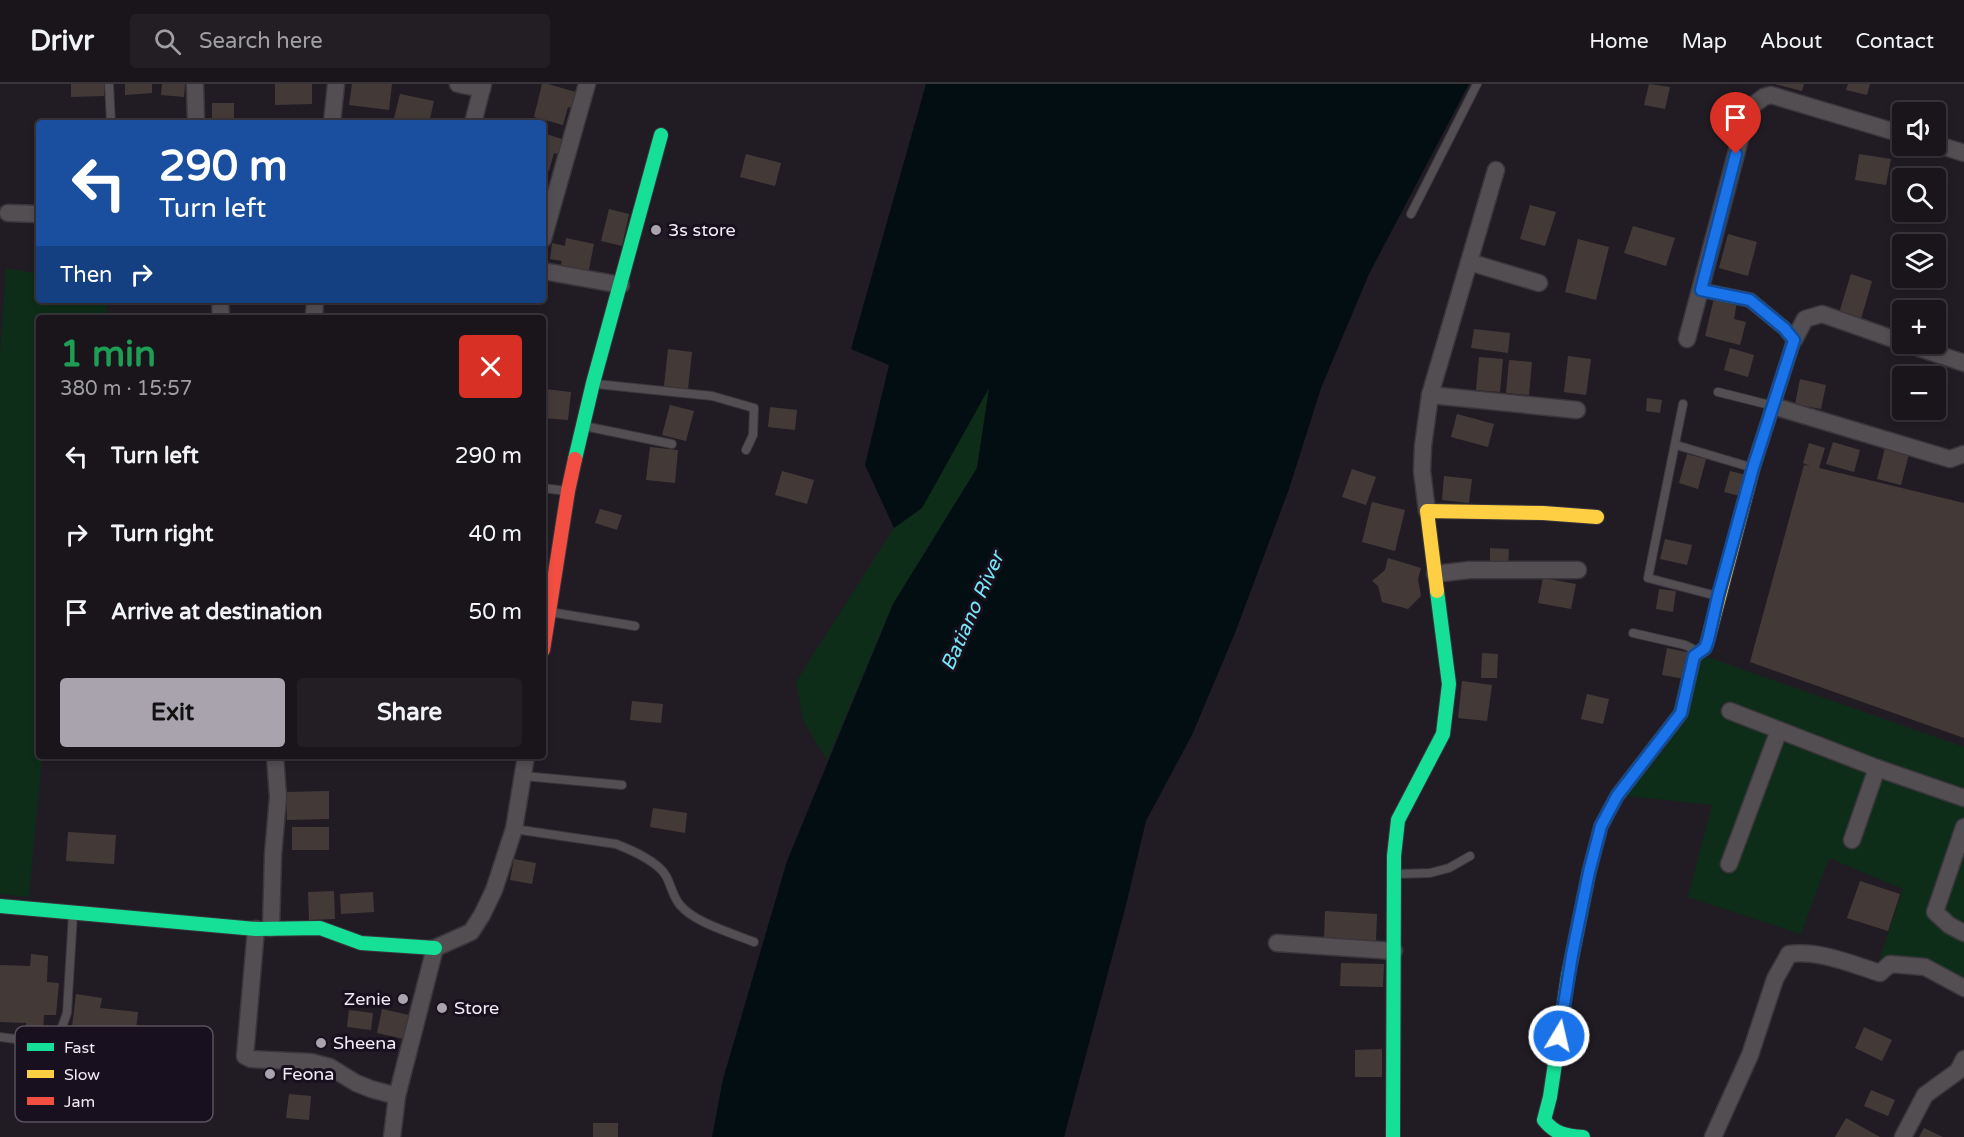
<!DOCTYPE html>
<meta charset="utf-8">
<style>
:root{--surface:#19151b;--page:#221e24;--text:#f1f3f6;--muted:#9f9fa3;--line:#37343a;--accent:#a8a3ac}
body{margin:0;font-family:"Varela Round",sans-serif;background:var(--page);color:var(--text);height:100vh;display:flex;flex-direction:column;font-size:22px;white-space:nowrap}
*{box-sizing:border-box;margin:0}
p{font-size:20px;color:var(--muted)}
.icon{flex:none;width:33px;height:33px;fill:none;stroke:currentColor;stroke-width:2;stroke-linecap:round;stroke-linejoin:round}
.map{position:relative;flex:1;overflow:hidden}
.side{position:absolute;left:36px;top:231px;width:510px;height:444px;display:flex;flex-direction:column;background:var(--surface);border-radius:6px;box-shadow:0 3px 9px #0003,0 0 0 2px var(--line)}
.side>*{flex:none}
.guide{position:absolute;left:36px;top:36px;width:510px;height:183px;border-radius:6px;box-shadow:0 3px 9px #0003,0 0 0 2px var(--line);background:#1a4fa0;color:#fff;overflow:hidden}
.tools{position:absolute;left:1892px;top:18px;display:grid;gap:12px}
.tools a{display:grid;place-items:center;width:54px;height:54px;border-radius:6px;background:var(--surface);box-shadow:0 3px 9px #0003,0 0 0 2px var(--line);font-size:30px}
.pin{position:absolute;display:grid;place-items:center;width:51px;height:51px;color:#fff;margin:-62px -26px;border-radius:50% 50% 50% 0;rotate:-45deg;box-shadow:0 0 6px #0007}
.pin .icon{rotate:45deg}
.me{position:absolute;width:66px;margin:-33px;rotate:9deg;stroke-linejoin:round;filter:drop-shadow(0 0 4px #0008)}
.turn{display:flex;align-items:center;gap:21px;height:126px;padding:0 24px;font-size:27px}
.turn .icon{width:78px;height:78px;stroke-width:2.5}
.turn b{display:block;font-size:42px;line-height:51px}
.then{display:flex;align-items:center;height:57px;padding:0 24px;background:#0003;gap:12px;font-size:22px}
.round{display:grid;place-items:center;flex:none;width:63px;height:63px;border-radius:6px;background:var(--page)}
.head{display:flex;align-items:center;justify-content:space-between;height:102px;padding:0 24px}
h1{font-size:36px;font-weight:700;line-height:45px;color:#1e9e55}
.action{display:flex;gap:12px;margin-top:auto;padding:12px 24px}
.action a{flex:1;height:69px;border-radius:6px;background:var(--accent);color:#111;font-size:24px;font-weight:700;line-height:69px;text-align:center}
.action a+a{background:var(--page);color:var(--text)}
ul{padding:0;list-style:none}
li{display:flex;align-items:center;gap:18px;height:78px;padding:0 24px}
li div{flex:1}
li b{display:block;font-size:22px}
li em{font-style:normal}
header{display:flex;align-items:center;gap:36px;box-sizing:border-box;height:84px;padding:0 30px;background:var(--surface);border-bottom:2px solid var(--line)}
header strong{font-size:28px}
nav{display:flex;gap:33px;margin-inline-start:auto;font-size:21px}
.search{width:420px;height:54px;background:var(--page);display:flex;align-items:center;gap:15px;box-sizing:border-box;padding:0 21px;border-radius:6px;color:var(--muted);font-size:22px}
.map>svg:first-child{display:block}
.green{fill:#0d2d18}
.water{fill:#030e12}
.building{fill:#433a38}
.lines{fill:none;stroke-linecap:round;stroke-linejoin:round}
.lane-casing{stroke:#3a363c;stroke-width:10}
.street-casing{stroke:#3a363c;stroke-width:19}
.fast-casing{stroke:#3a363c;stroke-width:16}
.slow-casing{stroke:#3a363c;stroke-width:16}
.jam-casing{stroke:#3a363c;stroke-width:16}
.lane{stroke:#524e51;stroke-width:8}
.street{stroke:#524e51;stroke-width:16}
.fast{stroke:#16e098;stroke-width:14}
.slow{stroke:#ffcf43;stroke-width:14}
.jam{stroke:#f24e42;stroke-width:14}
.route-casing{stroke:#114b97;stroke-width:15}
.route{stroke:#1a73e8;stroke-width:10}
.poi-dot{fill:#a8a3ac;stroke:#18101e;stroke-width:2}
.labels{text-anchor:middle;stroke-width:6;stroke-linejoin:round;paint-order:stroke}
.poi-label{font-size:18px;fill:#f1ebf5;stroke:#18101e;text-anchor:start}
.water-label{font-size:20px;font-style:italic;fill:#76e7f6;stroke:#18101e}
.key{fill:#18101e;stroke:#59525e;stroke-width:1.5}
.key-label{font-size:16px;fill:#f1ebf5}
</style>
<header>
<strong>Drivr</strong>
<div class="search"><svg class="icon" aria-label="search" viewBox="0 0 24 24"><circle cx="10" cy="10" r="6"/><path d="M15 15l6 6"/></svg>Search here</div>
<nav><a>Home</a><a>Map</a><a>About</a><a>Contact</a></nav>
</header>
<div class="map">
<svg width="1964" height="1053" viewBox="0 0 1964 1053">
<rect width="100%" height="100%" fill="#211c24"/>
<g class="green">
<path d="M6,184L39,190V216H108L107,234H39V672H42L29,813L0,810V272Z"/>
<path d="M990,302L977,384L893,520L827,676L803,636L796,598L894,444L922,424Z"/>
<path d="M1699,570L1964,663V902L1926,881L1879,876L1903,805L1829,774L1801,850L1688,813L1712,721L1620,711L1683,633Z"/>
</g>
<path class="water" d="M926,0H1469L1369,190L1321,304L1289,405L1235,549L1192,651L1146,737L1125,825L1064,1053H712L723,995L787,777L893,520L977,384L989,304L922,424L894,444L865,381L889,281L851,265Z"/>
<g class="building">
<path d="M71,0H104V12L71,13Z"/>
<path d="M125,0H152V9L125,11Z"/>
<path d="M162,0H185L184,13L161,11Z"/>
<path d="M275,0H312V20L275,21Z"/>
<path d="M352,0H392L389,26L349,21Z"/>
<path d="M542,0H548L579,9L575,25L568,23L563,41L534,33Z"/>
<path d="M1649,0L1670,3L1665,25L1644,21Z"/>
<path d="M1775,0H1804L1802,7Z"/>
<path d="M1848,0H1870L1867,11L1846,6Z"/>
<path d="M400,10L434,17L429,39H419L394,34Z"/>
<rect x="212" y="19" width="22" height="20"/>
<path d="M543,49L565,56L561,71L554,69L549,87L543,85Z"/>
<path d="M746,70L781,79L775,102L740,93Z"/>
<path d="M1859,70L1891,75L1886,101L1855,96Z"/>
<path d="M1530,121L1556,128L1545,162L1520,155Z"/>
<path d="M609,125L629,130L622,162L601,157Z"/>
<path d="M1633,142L1675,154L1666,182L1624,169Z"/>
<path d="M1728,150L1757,158L1748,192L1719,184Z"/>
<path d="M566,154L594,160L588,190L560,184L562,177L550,175L552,159L565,162Z"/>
<path d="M1578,155L1609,163L1596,216L1565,208Z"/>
<path d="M1851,190L1872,197L1861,235L1839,229Z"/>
<path d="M1714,214L1737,218L1734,235L1746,238L1740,261L1705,252Z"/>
<path d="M280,231L303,232V234H279Z"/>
<path d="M1474,245L1510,249L1508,269L1471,264Z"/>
<path d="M1730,264L1754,271L1748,293L1724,286Z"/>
<path d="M668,265L692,268L688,305L664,302Z"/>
<path d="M1568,272L1591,275L1586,311L1564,308Z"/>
<path d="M1479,273L1503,275L1500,308L1476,306Z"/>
<path d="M1509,276L1532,278L1529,311L1506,309Z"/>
<path d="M1800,295L1826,301L1821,325L1795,320Z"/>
<path d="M545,305L571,308L568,336L543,334Z"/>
<path d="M1647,314L1662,316L1660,329L1646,327Z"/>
<path d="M670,321L694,327L686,357L662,351Z"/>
<path d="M770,323L797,326L795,346L768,343Z"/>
<path d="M1457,330L1494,340L1488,363L1451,353Z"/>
<path d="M1833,358L1860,366L1854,388L1826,380Z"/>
<path d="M1809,359L1825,364L1819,384L1964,419V654L1750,578L1804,381L1810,382L1803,379Z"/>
<path d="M650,363L678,366L675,399L646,396Z"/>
<path d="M1885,364L1909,370L1901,401L1877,395Z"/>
<path d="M1687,370L1706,375L1698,405L1679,399Z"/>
<path d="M1352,385L1376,393L1366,421L1342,413Z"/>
<path d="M782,387L814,396L807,420L775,411Z"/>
<path d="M1730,387L1746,391L1740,412L1724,408Z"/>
<path d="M1444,392L1472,395L1469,419L1442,416Z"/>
<path d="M1372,418L1405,426L1395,467L1362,458Z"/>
<path d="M600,425L622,431L617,446L595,439Z"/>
<path d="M1665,455L1692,461L1687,481L1660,475Z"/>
<path d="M1490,464L1509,465L1508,483H1490Z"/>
<path d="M1388,474L1421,484L1418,495L1421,512L1408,525L1382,518L1378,502L1372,497L1385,486Z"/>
<path d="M1543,494L1576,500L1571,525L1538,519Z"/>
<path d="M1659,505L1676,507L1673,528L1656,525Z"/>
<path d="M1667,564L1691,569L1685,595L1662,591Z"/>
<path d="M1482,569L1498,570L1497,594H1481Z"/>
<path d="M1462,597L1492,601L1487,637L1458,634Z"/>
<path d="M1587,610L1609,615L1603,640L1581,635Z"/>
<path d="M632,617L663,620L661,639L630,636Z"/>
<path d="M329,707V735L287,736L286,708Z"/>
<path d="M653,724L687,729L685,749L650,743Z"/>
<rect x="292" y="743" width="37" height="23"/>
<path d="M68,748L116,751L114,780L66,777Z"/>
<path d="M514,775L536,779L532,800L510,796Z"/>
<path d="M1860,797L1900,810L1888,847L1847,834Z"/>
<path d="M334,807L335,835L309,836L308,808Z"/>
<path d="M373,808L374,828L341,830L340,810Z"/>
<path d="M1325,827L1377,830L1376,858L1324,856Z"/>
<path d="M31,870L48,872L47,898L59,899L56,931H44L43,948L25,947L26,939L0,938V881L30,882Z"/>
<path d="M1341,879L1384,880L1383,903L1340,902Z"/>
<path d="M76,910L102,914L100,924L138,928L135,954L97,950L96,963L70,960Z"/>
<path d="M382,925L409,931L404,955L377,949Z"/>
<path d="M349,926L373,929L371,946L347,943Z"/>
<path d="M1864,943L1892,956L1882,977L1855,964Z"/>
<path d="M1382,965V993H1355V966Z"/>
<path d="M1871,1006L1895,1016L1888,1032L1864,1022Z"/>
<path d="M289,1010L311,1012L309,1036L286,1034Z"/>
<path d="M1846,1034L1880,1053H1835Z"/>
<rect x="593" y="1039" width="25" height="14"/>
<path d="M1924,1044L1943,1053H1919Z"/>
</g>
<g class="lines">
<defs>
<g id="lane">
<path d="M109,0L111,39"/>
<path d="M1411,130L1477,0"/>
<path d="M596,300L712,312L754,324L753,351L746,366"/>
<path d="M1718,308L1770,321"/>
<path d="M1683,320L1648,494L1717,512"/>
<path d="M584,342L672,360"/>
<path d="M1676,361L1750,383"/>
<path d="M543,404L567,407"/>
<path d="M550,528L635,542"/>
<path d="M1633,549L1685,561L1695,566"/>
<path d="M523,692L622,701"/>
<path d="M514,745L616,760C631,766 658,777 666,792C671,801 673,813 680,821C695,839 732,849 754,858"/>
<path d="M1397,790L1430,789L1449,784L1470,772"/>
<path d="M0,953L129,970"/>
<path d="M56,960L67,929L73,830"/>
</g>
<g id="street">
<path d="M195,0L196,39"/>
<path d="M458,0L482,5"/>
<path d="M332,39L336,0"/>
<path d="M473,39L483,0"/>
<path d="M1935,60L1964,69"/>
<path d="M8,129L39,130"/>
<path d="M543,155L587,0"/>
<path d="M1469,178L1539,199"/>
<path d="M543,187L621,201"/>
<path d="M220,216L221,234"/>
<path d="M314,234L315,216"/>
<path d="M1687,255L1748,25L1764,13L1771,11L1902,50"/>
<path d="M1794,256L1805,235L1822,230L1902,258"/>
<path d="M1907,260L1964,279"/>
<path d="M1430,311L1577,326"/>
<path d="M1773,322L1950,375L1964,370"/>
<path d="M1427,427L1422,387L1423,362L1430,311L1496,86"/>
<path d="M1435,490L1469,486H1578"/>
<path d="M1730,627L1877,684L1964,714"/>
<path d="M1964,743L1935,828L1949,841L1964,849"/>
<path d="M1852,756L1877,684"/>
<path d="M1729,780L1779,646"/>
<path d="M271,844L273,771L278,713L275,672"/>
<path d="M256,845L245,972L251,975L311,978L330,983L356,999L371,1005L397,1012"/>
<path d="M1277,859L1394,867"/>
<path d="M392,1053L397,1012L435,864L471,848L482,831L494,806L514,745L526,672"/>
<path d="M1713,1053L1750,971L1775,895L1789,870C1820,866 1851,880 1880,889L1890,880L1925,883L1964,904"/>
<path d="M1903,1053L1925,1011L1958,987L1964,975"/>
</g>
<g id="fast">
<path d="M575,375L593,299L661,51"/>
<path d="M0,822L256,845L320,844L361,859L435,864"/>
<path d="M1393,1053L1394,772L1398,736L1443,650L1449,600L1437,507"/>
<path d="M1583,1053C1566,1052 1555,1050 1544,1036L1550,1013L1568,892L1589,788L1601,742L1617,712L1681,629L1694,572L1705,564L1707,559"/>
</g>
<g id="slow">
<path d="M1701,206L1750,216L1784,244L1794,256L1753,384L1707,559"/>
<path d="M1437,507L1427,427L1543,429L1597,433"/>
</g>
<path id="jam" d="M543,566L568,407L575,375"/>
</defs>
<use href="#lane" class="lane-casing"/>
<use href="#street" class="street-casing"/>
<use href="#fast" class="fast-casing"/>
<use href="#slow" class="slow-casing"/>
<use href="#jam" class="jam-casing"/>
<use href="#lane" class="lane"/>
<use href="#street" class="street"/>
<use href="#fast" class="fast"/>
<use href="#slow" class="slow"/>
<use href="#jam" class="jam"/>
</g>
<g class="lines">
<defs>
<path id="route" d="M1559,952L1572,871L1589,788L1601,742L1617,712L1681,629L1694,572L1705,564L1708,556L1718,512L1753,384L1794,256L1784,244L1750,216L1701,206L1736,70"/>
</defs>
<use href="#route" class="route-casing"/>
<use href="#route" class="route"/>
</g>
<g class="poi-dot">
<circle cx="656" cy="146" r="6"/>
<circle cx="403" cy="915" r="6"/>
<circle cx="442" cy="924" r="6"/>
<circle cx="321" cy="959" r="6"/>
<circle cx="270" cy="990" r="6"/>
</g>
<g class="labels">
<g class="poi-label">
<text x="668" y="152">3s store</text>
<text x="391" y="921" text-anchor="end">Zenie</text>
<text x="454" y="930">Store</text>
<text x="333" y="965">Sheena</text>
<text x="282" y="996">Feona</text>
</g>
<g class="water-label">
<text transform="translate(972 527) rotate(-66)" y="7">Batiano River</text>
</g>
</g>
<rect x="15" y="942" width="198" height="96" rx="9" class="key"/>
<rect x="27" y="959" width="27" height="8" fill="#16e098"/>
<rect x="27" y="986" width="27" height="8" fill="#ffcf43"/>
<rect x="27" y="1013" width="27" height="8" fill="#f24e42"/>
<g class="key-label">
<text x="64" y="969">Fast</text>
<text x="64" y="996">Slow</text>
<text x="64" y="1023">Jam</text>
</g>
</svg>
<div class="tools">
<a><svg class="icon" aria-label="sound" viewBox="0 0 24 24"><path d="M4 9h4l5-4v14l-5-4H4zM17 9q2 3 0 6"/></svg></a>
<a><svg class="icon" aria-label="search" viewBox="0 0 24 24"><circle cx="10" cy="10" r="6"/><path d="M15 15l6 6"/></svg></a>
<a><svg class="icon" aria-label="layers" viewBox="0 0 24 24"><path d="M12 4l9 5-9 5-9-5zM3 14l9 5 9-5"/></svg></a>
<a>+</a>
<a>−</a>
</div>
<div class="pin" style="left:1736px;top:70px;background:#d93025"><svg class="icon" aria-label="arrive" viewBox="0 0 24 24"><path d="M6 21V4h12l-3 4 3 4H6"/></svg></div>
<svg class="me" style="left:1559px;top:952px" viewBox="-20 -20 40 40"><circle r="17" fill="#1a73e8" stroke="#fff" stroke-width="3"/><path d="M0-11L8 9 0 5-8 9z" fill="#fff"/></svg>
<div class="guide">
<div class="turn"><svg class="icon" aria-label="left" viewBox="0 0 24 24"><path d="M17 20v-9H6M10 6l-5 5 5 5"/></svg><div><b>290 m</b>Turn left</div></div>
<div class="then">Then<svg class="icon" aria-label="right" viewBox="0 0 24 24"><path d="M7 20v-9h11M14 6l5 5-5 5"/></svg></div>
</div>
<section class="side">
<div class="head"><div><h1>1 min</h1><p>380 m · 15:57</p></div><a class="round" style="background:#d93025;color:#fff"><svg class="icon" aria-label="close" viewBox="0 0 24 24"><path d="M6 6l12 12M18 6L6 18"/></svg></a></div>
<ul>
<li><svg class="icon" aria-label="left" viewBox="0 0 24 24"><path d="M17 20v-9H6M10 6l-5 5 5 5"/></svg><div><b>Turn left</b></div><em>290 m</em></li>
<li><svg class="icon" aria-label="right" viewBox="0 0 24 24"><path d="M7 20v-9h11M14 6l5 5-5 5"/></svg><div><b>Turn right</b></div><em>40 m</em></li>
<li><svg class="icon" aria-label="arrive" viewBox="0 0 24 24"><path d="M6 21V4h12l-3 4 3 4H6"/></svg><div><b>Arrive at destination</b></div><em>50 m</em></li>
</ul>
<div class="action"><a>Exit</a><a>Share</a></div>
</section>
</div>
